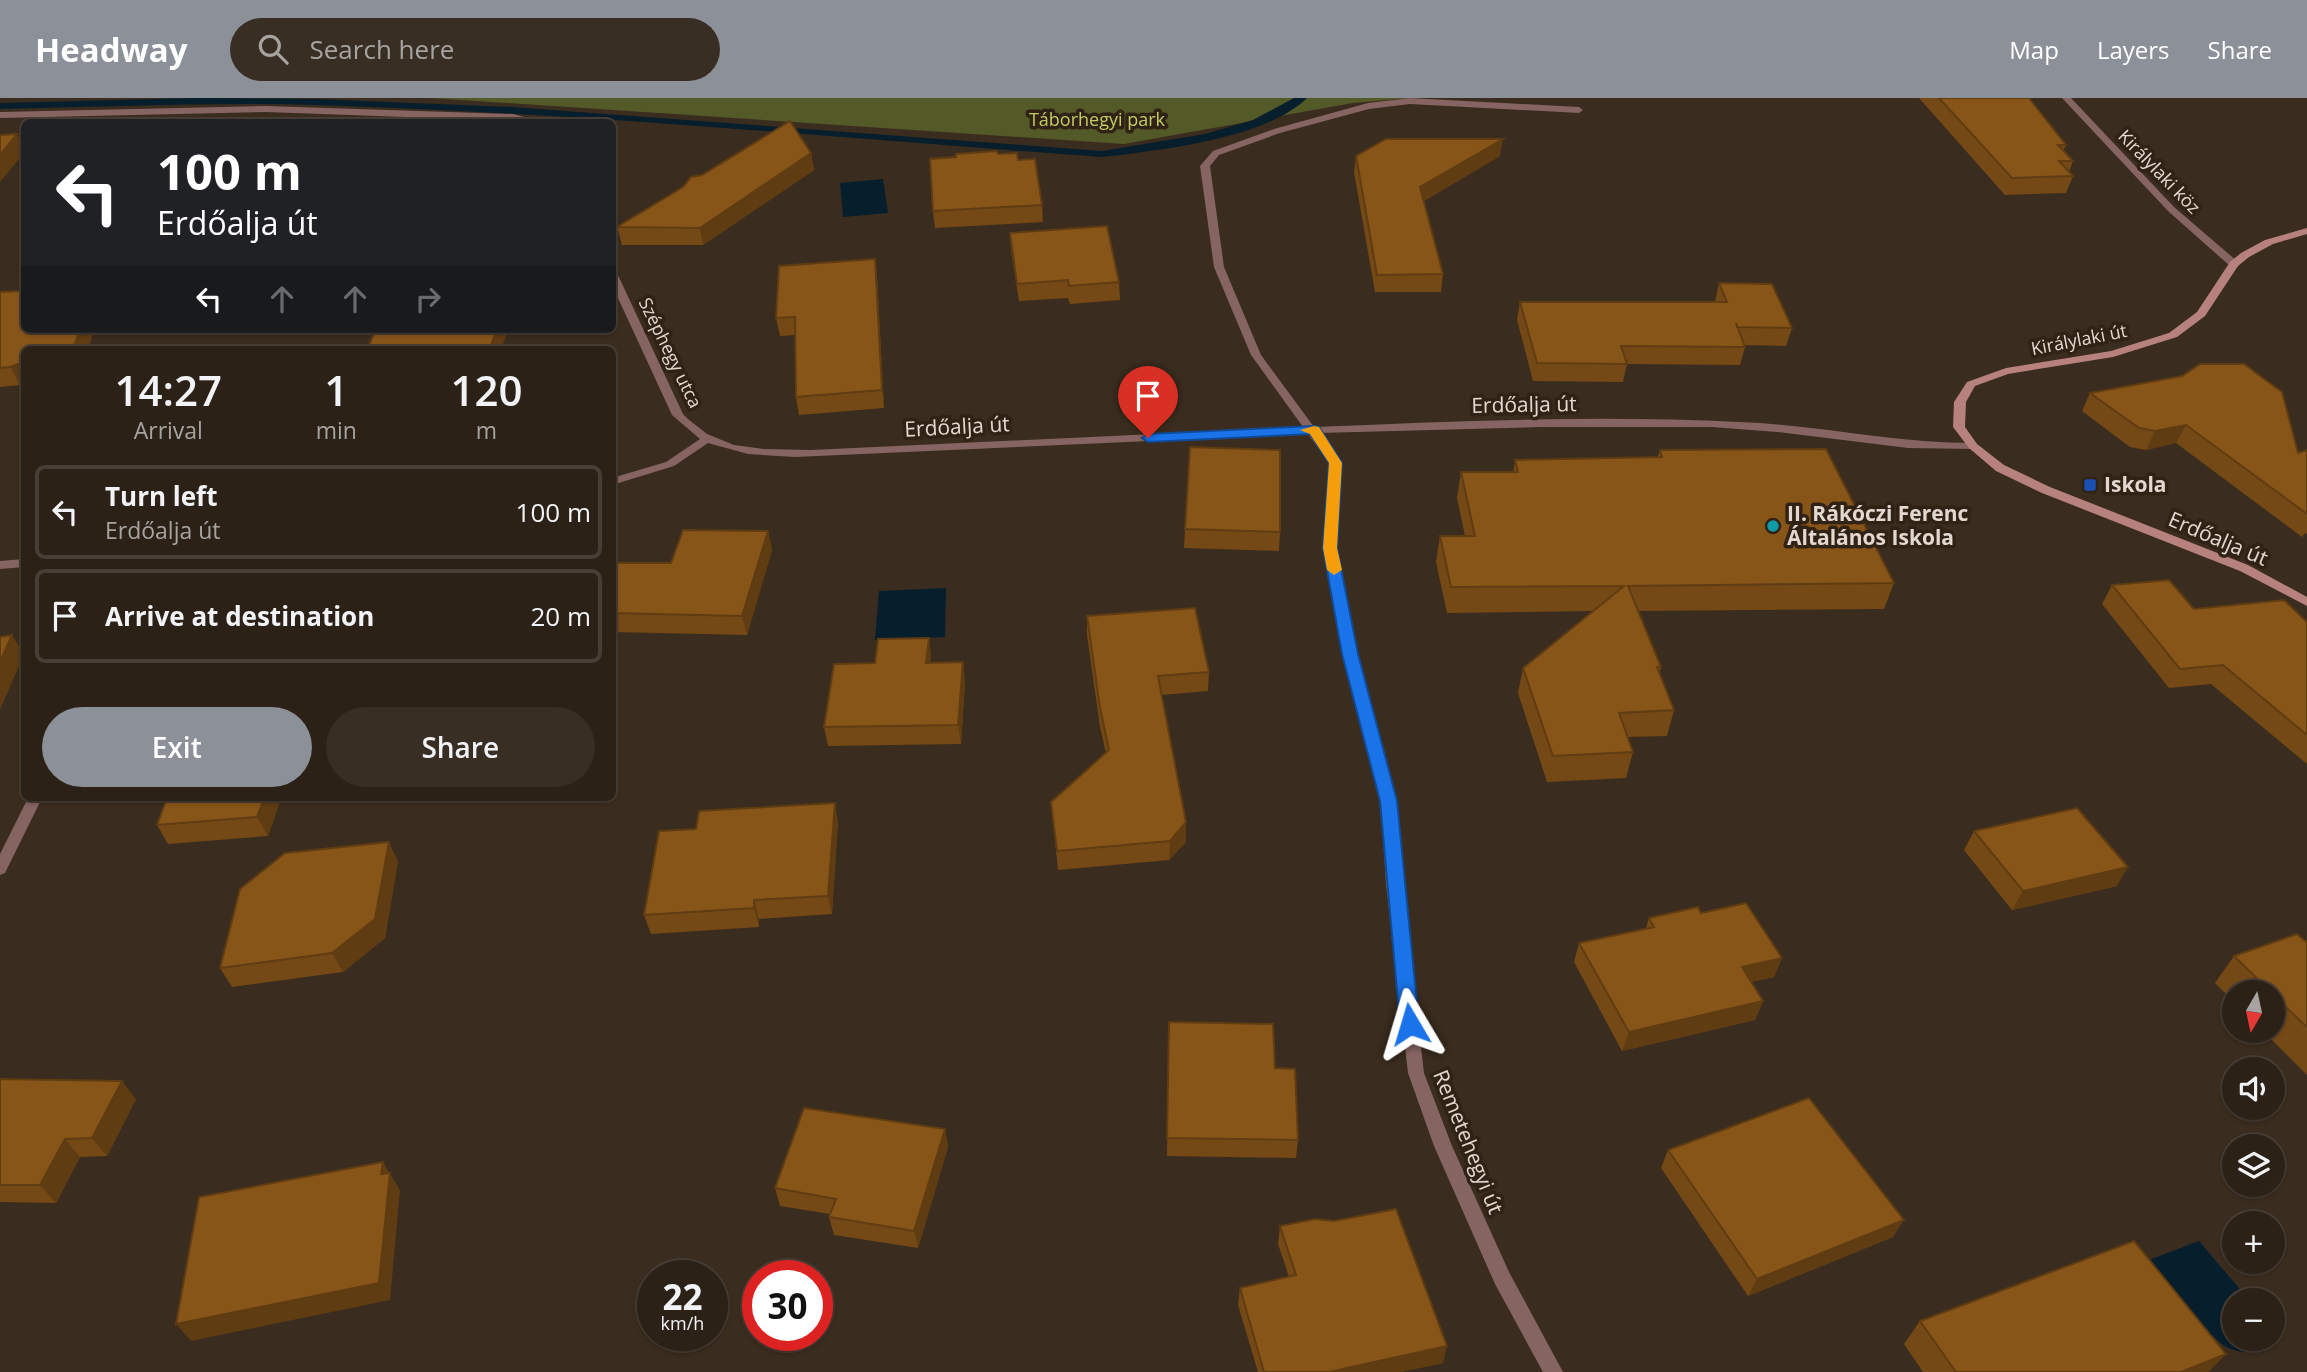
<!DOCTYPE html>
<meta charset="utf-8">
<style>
:root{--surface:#2c2116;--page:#382e23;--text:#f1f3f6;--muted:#a6a3a1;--line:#483e35;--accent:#8c9099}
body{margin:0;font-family:"Open Sans",sans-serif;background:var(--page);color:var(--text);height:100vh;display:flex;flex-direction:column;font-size:26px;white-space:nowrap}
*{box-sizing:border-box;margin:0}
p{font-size:23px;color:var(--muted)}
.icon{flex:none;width:38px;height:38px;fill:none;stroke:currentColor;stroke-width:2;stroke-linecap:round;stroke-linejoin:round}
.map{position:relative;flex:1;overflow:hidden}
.side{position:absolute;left:21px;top:248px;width:595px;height:455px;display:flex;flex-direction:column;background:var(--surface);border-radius:10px;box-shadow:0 2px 5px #0004,0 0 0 2px var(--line)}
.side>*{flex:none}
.guide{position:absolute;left:21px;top:21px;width:595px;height:214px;border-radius:10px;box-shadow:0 2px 5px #0004,0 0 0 2px var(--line);background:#202124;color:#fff;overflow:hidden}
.needle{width:46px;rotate:189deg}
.buttons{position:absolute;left:2222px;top:882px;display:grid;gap:14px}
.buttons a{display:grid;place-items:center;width:63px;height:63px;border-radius:50%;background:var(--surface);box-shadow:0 2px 5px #0004,0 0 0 2px var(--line);font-size:35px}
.speed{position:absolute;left:637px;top:1162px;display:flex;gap:14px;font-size:35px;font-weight:700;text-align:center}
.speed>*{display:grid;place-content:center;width:91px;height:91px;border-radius:50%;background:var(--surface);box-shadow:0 2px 5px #0004,0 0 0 2px var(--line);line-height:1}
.speed small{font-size:18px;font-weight:400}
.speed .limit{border:10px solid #d22;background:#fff;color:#111}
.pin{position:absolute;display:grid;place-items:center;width:60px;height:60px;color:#fff;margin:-72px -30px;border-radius:50% 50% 50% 0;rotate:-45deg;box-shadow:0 0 7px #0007}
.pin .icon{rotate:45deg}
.me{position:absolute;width:77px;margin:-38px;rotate:353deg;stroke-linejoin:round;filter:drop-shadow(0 0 5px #0008)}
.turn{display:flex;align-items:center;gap:24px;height:147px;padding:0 21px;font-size:32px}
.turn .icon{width:91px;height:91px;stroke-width:2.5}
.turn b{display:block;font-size:49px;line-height:60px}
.lanes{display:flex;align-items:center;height:66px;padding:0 21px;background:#0003;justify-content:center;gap:35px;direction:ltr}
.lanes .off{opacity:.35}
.eta{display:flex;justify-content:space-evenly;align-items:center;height:119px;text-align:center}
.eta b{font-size:42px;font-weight:600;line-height:49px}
.primary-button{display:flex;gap:14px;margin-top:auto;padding:14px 21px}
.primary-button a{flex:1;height:80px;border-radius:42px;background:var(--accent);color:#fff;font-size:28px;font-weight:600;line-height:80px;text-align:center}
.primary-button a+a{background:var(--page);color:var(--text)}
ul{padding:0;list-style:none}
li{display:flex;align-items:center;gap:21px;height:94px;margin:0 14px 10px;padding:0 7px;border:4px solid var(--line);border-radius:10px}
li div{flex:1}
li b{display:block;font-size:26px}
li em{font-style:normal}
header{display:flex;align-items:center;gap:42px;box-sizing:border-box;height:98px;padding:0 35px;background:var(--accent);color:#fff}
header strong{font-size:33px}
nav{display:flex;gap:38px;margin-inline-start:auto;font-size:24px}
.search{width:490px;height:63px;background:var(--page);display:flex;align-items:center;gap:18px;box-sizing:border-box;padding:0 24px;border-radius:38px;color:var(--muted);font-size:26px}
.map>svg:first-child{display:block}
.green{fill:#545928}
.water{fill:#071e2c}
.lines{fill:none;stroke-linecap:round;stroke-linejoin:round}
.stream{fill:#071e2c;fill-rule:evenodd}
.street{fill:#866462;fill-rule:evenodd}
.secondary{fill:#b7817e;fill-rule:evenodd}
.wall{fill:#754916}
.shaded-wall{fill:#5f3c12}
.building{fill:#885519;stroke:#5f3c12;stroke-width:2}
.route{fill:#1a73e8;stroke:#114b97;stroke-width:2}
.slow{fill:#f59e0b}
.transit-dot{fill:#1a4fb4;stroke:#302214;stroke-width:2.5}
.culture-dot{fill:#0f9aa8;stroke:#302214;stroke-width:2.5}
.labels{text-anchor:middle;stroke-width:7;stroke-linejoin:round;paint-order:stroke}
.far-park-label{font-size:18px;fill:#c2cc64;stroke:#302214}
.far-street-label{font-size:18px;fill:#e2d8d0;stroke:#302214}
.street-label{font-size:21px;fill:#e2d8d0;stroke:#302214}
.poi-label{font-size:21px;font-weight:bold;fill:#e2d8d0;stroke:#302214;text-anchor:start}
</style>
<header>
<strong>Headway</strong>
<div class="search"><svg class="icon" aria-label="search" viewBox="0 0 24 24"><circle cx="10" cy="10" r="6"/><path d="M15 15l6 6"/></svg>Search here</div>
<nav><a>Map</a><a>Layers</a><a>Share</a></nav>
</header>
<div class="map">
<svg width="2307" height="1274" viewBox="0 0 2307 1274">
<rect width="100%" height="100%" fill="#3a2c1e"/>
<path class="green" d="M431,0H1410L1353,5L1124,46Z"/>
<g class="water">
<path d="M883,81L888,115L843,119L840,85Z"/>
<path d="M946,490L945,539L875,542L879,493Z"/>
<path d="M2199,1143L2249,1202H2235V1241H2271L2264,1254C2252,1255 2242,1255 2231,1251C2208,1243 2166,1183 2149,1162Z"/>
</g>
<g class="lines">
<path class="stream" d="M198,0L316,1L512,9L1102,53L1205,36L1253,22L1294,0H1307C1265,41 1160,52 1102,59C840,40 579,15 316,7C211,4 105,9 0,11V5Z"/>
<g class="street">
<path d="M1410,0L1579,9L1583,12L1579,15L1410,6L1369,11L1280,35L1219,57L1210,68L1224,169L1261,257L1314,329C1456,323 1598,317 1740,324C1818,327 1894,345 1973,345L1979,348L1973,351L1908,350L1777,334L1712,329H1541L1319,335L1341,365L1336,450L1357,557L1395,703L1402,786L1424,975L1452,1048L1509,1174L1563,1274H1543L1495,1186L1434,1048L1408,975L1386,786L1381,703L1343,557L1324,450L1329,365L1308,336L795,359L748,356L708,345L674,368L612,387V380L666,364L700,341L672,317L612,187V172L617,175L683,316L688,321L707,336L734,347L764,351L811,352L1303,329L1251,257L1214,169L1200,68L1213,53L1274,31L1368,5Z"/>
<path d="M2062,0H2071L2174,109L2238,164V168H2230L2168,113Z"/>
<path d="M266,8L513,16L543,24L266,14L0,20V14Z"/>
<path d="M24,461V469L0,471V463Z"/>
<path d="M28,700H42L5,775L0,777V756Z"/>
</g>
<path class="secondary" d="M2307,130V136L2273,146L2249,159L2238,168L2205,218L2177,239L2113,259L2008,276L1975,288L1966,304L1965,329L1977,346L2004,367L2050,389L2248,467L2307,499V508L2240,473L2042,395L1996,373L1969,350L1953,329L1954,304L1967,284L2006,270L2111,253L2169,235L2197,214L2230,164L2241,155L2265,142Z"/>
</g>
<g class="wall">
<path d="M1919,0H2029L2066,47L2063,53L2073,63L2069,74L2073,78L2066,95L2005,97Z"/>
<path d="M811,55L814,72L703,147H622L617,129L683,89Z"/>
<path d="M998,56L1018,62L1042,107L1043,124L935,130L933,113Z"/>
<path d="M1356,58H1500L1424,103L1443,176L1441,194H1375L1354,74Z"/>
<path d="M1010,135L1119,184L1120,202L1070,206L1068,200L1019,203L1011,152Z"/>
<path d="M875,161L877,179L884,310L799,317L796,299L795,237L780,238L776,220Z"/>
<path d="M1719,185L1792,230L1786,248L1744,247L1745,249L1740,267L1627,266L1623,284L1533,283L1517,222L1520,204H1715Z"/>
<path d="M0,194L94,231L88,252H24V286L20,287L0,289Z"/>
<path d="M2090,295L2298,355L2307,352V436L2305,435L2302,439L2176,345L2146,352L2130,349L2082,313Z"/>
<path d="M1660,352L1894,485L1884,511L1638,513L1661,569L1659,576L1674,612L1667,638L1628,639L1633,654L1626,680L1547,684L1518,595L1523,570L1593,513L1447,515L1436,464L1440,438H1465L1457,400L1461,374H1513L1515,362L1658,359Z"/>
<path d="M1185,431L1280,434L1279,453L1184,450Z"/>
<path d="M768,433L772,452L747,537L612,534V465H671Z"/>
<path d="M2112,487L2194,511L2307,524V666L2211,586L2169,590L2102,506Z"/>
<path d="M1087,518L1209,574L1208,593L1162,597L1186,744L1169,762L1058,772L1051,704L1106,655L1100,629L1087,537Z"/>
<path d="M931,559L930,564L965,583L961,646L828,648L824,629L875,565Z"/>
<path d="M167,700H281L268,738L168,746L157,727Z"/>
<path d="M838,724L832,816L759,821V829L651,836L644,817Z"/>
<path d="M1974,733L2117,788L2012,812L1964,752Z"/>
<path d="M398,763L385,840L343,874L232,889L220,870Z"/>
<path d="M1701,815L1782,860L1774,879L1751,884L1763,903L1755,922L1622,953L1574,864L1579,845L1646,830L1649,820Z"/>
<path d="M2305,843H2307V977L2263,933H2273V894H2235V905L2215,885L2234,858Z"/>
<path d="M1169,924L1275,970L1298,1042L1296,1060L1167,1058Z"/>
<path d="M0,981L136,1001L107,1058L80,1059L56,1105L0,1104Z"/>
<path d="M945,1031L948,1049L918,1150L834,1137L829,1119L830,1116L780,1108L775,1090Z"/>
<path d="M1668,1052L1893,1139L1748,1198L1661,1070Z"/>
<path d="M1280,1128L1443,1265L1400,1274H1258L1238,1207L1240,1190L1289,1179L1278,1146Z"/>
<path d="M1920,1223L2226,1256L2208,1274H1923L1904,1246Z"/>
</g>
<g class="shaded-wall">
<path d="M17,36L24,51V55L0,84V57Z"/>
<path d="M1503,41L1500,58L1418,106L1420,89Z"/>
<path d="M811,55L814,72L703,147L700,130Z"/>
<path d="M875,161L877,179L884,310L882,292Z"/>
<path d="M80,231H94L88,252H59Z"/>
<path d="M497,231H508L501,252H489Z"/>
<path d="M24,264V286L20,287L10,269Z"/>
<path d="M2186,327L2176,345L2146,352L2155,333Z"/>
<path d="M768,433L772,452L747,537L742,518Z"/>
<path d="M12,537L24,556L0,612V564Z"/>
<path d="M929,540L931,559L929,584L926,565Z"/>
<path d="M963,564L965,583L961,646L958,627Z"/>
<path d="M264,700H281L268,738L257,719Z"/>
<path d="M835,705L838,724L832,816L828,798Z"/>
<path d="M1186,724V744L1169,762L1170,743Z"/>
<path d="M389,744L398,763L385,840L343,874L332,855Z"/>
<path d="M2128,769L2117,788L2012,812L2023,793Z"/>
<path d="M754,802L759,821V829L754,810Z"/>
<path d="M1782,860L1774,879L1734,888L1742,869Z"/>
<path d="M1763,903L1755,922L1622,953L1629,934Z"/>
<path d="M122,983L136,1001L107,1058L92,1040Z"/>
<path d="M945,1031L948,1049L918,1150L914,1133Z"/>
<path d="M65,1041L80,1059L56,1105L40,1087Z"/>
<path d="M383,1064L400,1092L390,1202L191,1243L176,1226L381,1076Z"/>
<path d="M1904,1122L1893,1139L1748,1198L1757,1181Z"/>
<path d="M1447,1248L1443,1265L1400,1274H1329Z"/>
<path d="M2226,1256L2208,1274H2181Z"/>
</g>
<g class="building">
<path d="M1939,0H2029L2066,47H2058L2073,63H2059L2073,78L2012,80Z"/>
<path d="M790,23L811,55L700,130L617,129L683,89L691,79L702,77Z"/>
<path d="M17,36L0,57V37Z"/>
<path d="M1386,41H1503L1420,89L1443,176L1377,177L1356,58Z"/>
<path d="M997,53L998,56L1017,55L1018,62L1035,61L1042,107L933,113L930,61L956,59V56Z"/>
<path d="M1107,128L1119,184L1069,188L1068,182L1017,186L1010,135Z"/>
<path d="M875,161L882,292L796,299L795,219L776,220L779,168Z"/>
<path d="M1719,185L1772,186L1792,230L1737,229L1736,225L1745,249L1621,248L1627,266L1537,265L1520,204H1727Z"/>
<path d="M24,193V231H80L75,246L59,252H24V264L10,269L0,270V194Z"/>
<path d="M376,231H497L489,252H367Z"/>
<path d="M2200,266H2244L2282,294L2298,355L2307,352V416L2186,327L2155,333L2139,330L2090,295L2182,278Z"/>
<path d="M1190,349L1280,352V434L1185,431Z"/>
<path d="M1826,351L1894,485L1628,488L1661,569H1657L1674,612L1619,615L1633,654L1553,658L1523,570L1624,488L1451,489L1440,438H1475L1461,374H1518L1515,362L1662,359L1660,352Z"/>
<path d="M683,432L768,433L742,518L612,515V465H671Z"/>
<path d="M2169,482L2194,511L2284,502L2307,524V637L2223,567L2180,571L2112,487Z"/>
<path d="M1195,510L1209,574L1158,578L1186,724L1170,743L1057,753L1051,704L1109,652L1100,610L1087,518Z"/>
<path d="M12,537L0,564V539Z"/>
<path d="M929,540L926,565L963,564L958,627L824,629L834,566L875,565L878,541Z"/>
<path d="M167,700H264L257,719L157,727Z"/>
<path d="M835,705L828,798L754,802V810L644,817L659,733L696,731L699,713Z"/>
<path d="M2077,710L2128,769L2023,793L1974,733Z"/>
<path d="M389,744L375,821L332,855L220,870L240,791L285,755Z"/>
<path d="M1746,805L1782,860L1742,869L1763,903L1629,934L1579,845L1654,829L1649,820L1698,809L1701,815Z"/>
<path d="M2297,836L2305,843H2307V929L2273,897V894H2271L2234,858Z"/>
<path d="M1169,924L1273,926L1275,970L1295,971L1298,1042L1167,1040Z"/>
<path d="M0,981L122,983L92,1040L65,1041L40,1087H0Z"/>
<path d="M1809,1000L1904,1122L1757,1181L1668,1052Z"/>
<path d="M804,1010L945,1031L914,1133L829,1119L836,1101L775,1090Z"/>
<path d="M383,1064L381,1076L390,1075L379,1185L176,1226L199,1099Z"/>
<path d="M1396,1111L1447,1248L1329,1274H1264L1240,1190L1296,1177L1280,1128L1315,1121L1334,1123Z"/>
<path d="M2134,1143L2226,1256L2181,1274H1956L1920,1223Z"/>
</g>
<path class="route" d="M1314,328L1319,329L1342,365L1337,450L1358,556L1397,703L1419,926L1416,932H1403L1400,926L1380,703L1342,556L1323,450L1329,365L1310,336L1148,344L1142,340L1148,336Z"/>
<path class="slow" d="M1314,328L1319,329L1342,365L1337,450L1342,472L1334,477L1327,472L1323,450L1329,365L1310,336L1300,332Z"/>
<rect class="transit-dot" x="2083" y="380" width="14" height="14" rx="3.5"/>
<circle class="culture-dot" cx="1773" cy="428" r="7"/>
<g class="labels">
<g class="far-park-label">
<text x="1097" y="28">Táborhegyi park</text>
</g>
<g class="far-street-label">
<text transform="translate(2159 74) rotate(46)" y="6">Királylaki köz</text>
<text transform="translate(2079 242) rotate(-11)" y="6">Királylaki út</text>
<text transform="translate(670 255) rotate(64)" y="6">Széphegy utca</text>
</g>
<g class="street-label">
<text transform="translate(1524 307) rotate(-1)" y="7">Erdőalja út</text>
<text transform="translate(957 329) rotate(-3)" y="7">Erdőalja út</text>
<text transform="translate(2218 441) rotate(23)" y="7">Erdőalja út</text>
<text transform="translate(1468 1044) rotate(68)" y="7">Remetehegyi út</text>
</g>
<g class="poi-label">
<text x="2104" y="394">Iskola</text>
<text x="1787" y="423">II. Rákóczi Ferenc<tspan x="1787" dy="24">Általános Iskola</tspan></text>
</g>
</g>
</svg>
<div class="buttons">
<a><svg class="needle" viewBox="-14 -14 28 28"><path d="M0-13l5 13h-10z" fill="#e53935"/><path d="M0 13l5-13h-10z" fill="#a6a3a1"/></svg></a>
<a><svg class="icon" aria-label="sound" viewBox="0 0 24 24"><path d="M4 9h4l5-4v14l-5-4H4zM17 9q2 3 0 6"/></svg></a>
<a><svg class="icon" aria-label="layers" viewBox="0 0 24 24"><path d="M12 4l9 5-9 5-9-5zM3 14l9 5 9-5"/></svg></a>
<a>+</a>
<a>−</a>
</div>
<div class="speed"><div>22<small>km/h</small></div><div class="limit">30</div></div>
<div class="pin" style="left:1148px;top:340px;background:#d93025"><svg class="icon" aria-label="arrive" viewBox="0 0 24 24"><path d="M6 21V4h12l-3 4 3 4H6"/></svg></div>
<svg class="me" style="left:1410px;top:926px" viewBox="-20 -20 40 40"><path d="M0-17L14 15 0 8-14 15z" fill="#1a73e8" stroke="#fff" stroke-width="4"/></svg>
<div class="guide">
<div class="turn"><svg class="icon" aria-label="left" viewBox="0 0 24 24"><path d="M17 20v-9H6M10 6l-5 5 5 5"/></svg><div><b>100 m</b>Erdőalja út</div></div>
<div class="lanes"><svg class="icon" aria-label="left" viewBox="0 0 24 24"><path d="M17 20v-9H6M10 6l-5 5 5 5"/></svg><svg class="icon off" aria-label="ahead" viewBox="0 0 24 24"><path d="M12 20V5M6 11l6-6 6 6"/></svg><svg class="icon off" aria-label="ahead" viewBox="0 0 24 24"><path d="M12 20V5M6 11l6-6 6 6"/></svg><svg class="icon off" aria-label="right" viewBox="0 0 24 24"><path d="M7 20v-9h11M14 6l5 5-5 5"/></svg></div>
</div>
<section class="side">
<div class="eta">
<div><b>14:27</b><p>Arrival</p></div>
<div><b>1</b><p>min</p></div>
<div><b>120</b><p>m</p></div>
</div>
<ul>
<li><svg class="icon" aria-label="left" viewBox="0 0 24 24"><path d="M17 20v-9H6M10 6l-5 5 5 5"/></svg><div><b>Turn left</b><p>Erdőalja út</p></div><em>100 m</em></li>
<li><svg class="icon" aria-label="arrive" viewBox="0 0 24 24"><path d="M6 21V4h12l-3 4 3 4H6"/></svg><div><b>Arrive at destination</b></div><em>20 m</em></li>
</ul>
<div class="primary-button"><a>Exit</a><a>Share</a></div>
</section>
</div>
